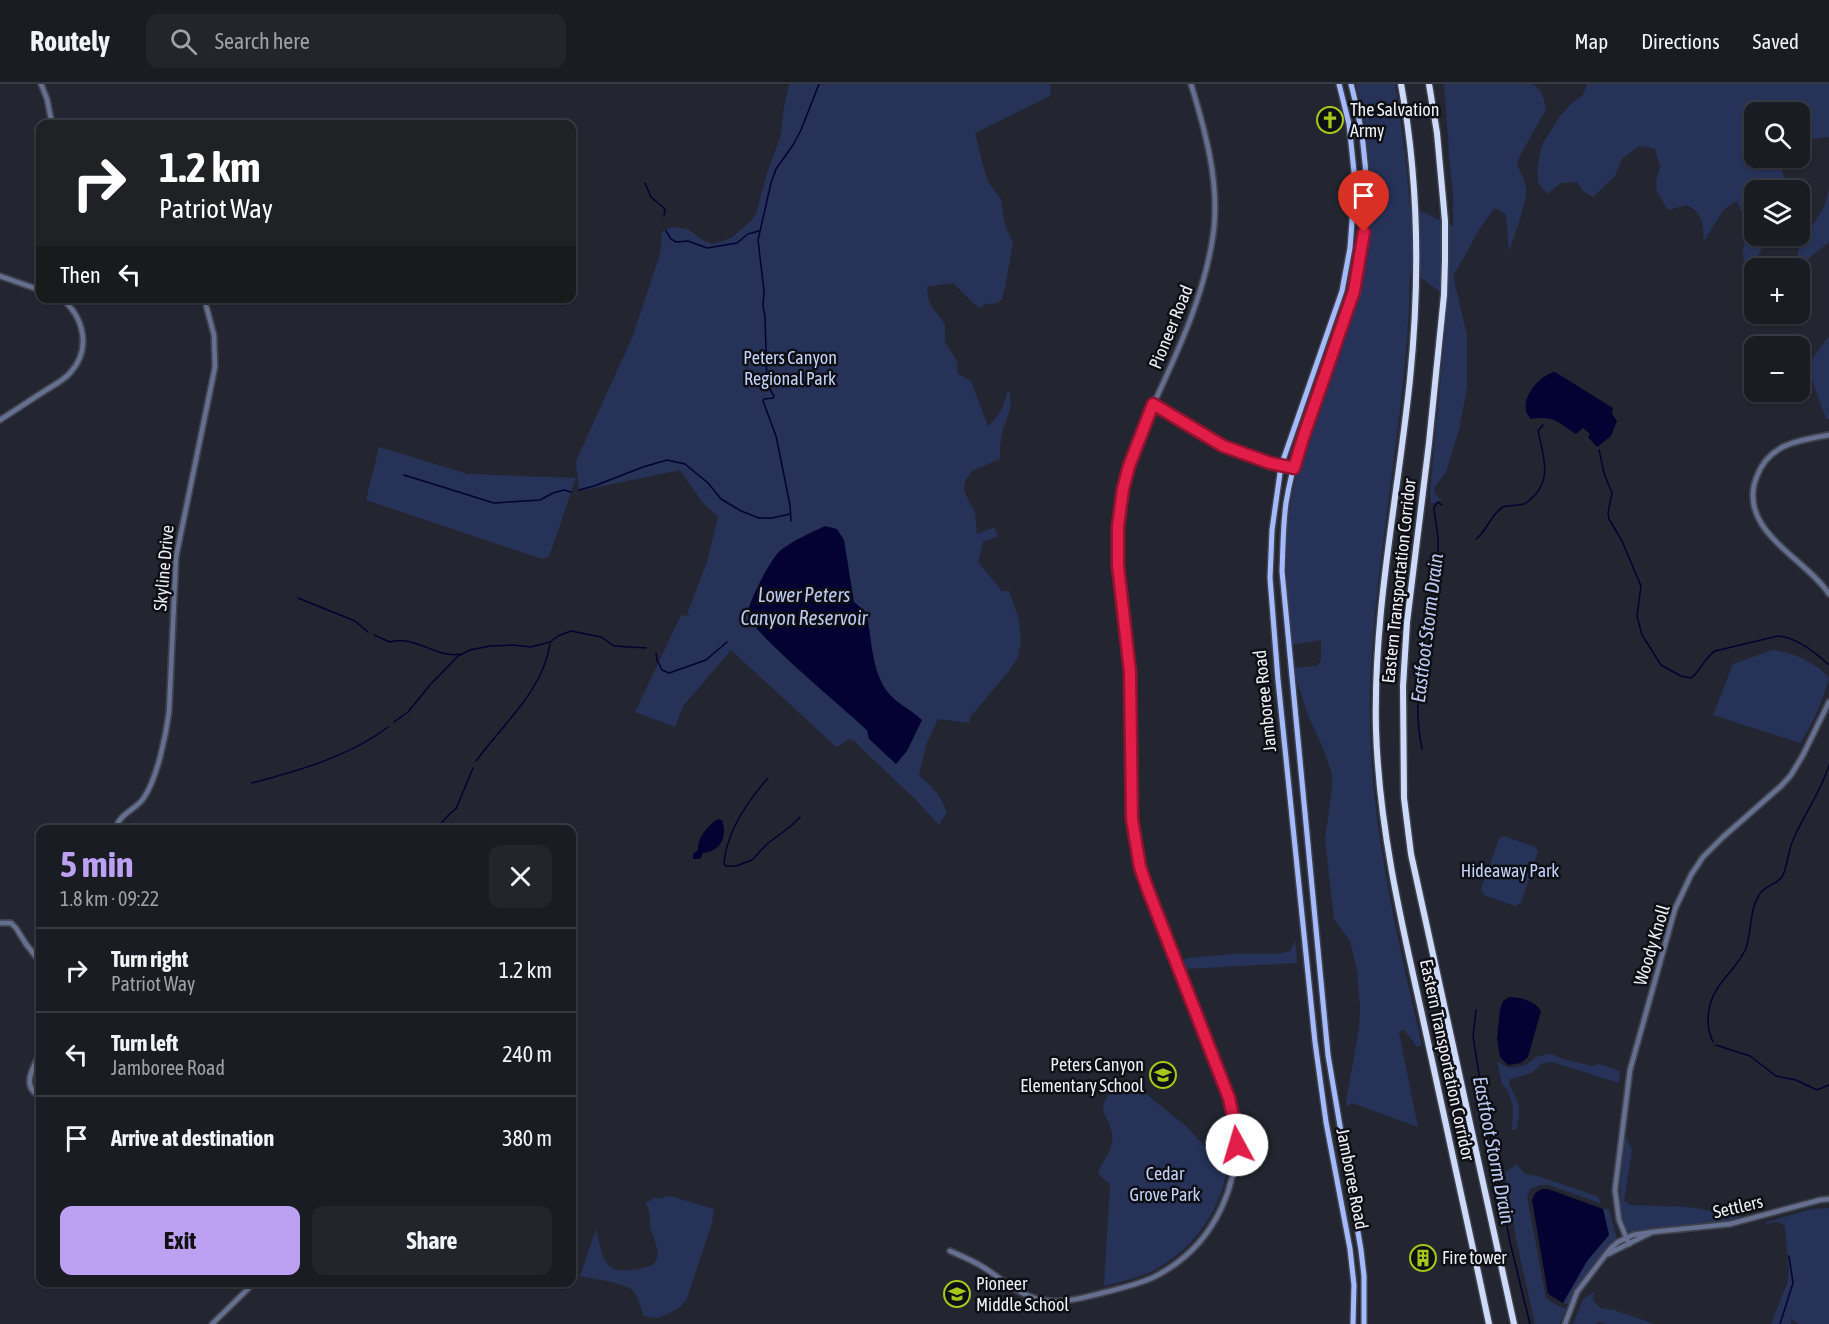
<!DOCTYPE html>
<meta charset="utf-8">
<style>
:root{--surface:#1a1c24;--page:#23252c;--text:#f1f3f6;--muted:#9fa1a6;--line:#383a41;--accent:#bca0f2}
body{margin:0;font-family:"Asap Condensed",sans-serif;background:var(--page);color:var(--text);height:100vh;display:flex;flex-direction:column;font-size:22px;white-space:nowrap}
*{box-sizing:border-box;margin:0}
p{font-size:20px;color:var(--muted)}
.icon{flex:none;width:33px;height:33px;fill:none;stroke:currentColor;stroke-width:2;stroke-linecap:round;stroke-linejoin:round}
.map{position:relative;flex:1;overflow:hidden}
.drawer{position:absolute;left:36px;top:741px;width:540px;height:462px;display:flex;flex-direction:column;background:var(--surface);border-radius:12px;box-shadow:0 2px 4px #0004,0 0 0 2px var(--line)}
.drawer>*{flex:none}
.banner{position:absolute;left:36px;top:36px;width:540px;height:183px;border-radius:12px;box-shadow:0 2px 4px #0004,0 0 0 2px var(--line);background:#202124;color:#fff;overflow:hidden}
.buttons{position:absolute;left:1744px;top:18px;display:grid;gap:12px}
.buttons a{display:grid;place-items:center;width:66px;height:66px;border-radius:12px;background:var(--surface);box-shadow:0 2px 4px #0004,0 0 0 2px var(--line);font-size:30px}
.pin{position:absolute;display:grid;place-items:center;width:51px;height:51px;color:#fff;margin:-62px -26px;border-radius:50% 50% 50% 0;rotate:-45deg;box-shadow:0 0 6px #0007}
.pin .icon{rotate:45deg}
.me{position:absolute;width:66px;margin:-33px;rotate:354deg;stroke-linejoin:round;filter:drop-shadow(0 0 4px #0008)}
.turn{display:flex;align-items:center;gap:21px;height:126px;padding:0 24px;font-size:27px}
.turn .icon{width:78px;height:78px;stroke-width:2.5}
.turn b{display:block;font-size:42px;line-height:51px}
.then{display:flex;align-items:center;height:57px;padding:0 24px;background:#0003;gap:12px;font-size:22px}
.round{display:grid;place-items:center;flex:none;width:63px;height:63px;border-radius:12px;background:var(--page)}
.headline{display:flex;align-items:center;justify-content:space-between;height:102px;padding:0 24px}
h1{font-size:36px;font-weight:700;line-height:45px;color:var(--accent)}
.button{display:flex;gap:12px;margin-top:auto;padding:12px 24px}
.button a{flex:1;height:69px;border-radius:12px;background:var(--accent);color:#111;font-size:24px;font-weight:700;line-height:69px;text-align:center}
.button a+a{background:var(--page);color:var(--text)}
ul{padding:0;list-style:none}
li{display:flex;align-items:center;gap:18px;height:84px;padding:0 24px;border-top:2px solid var(--line)}
li div{flex:1}
li b{display:block;font-size:22px}
li em{font-style:normal}
header{display:flex;align-items:center;gap:36px;box-sizing:border-box;height:84px;padding:0 30px;background:var(--surface);border-bottom:2px solid var(--line)}
header strong{font-size:28px}
nav{display:flex;gap:33px;margin-inline-start:auto;font-size:21px}
.search{width:420px;height:54px;background:var(--page);display:flex;align-items:center;gap:15px;box-sizing:border-box;padding:0 21px;border-radius:12px;color:var(--muted);font-size:22px}
.map>svg:first-child{display:block}
.green{fill:#263258}
.water{fill:#030232}
.lines{fill:none;stroke-linecap:round;stroke-linejoin:round}
.stream{stroke:#030232;stroke-width:1.5}
.tertiary-casing{stroke:#3f424c;stroke-width:8}
.primary-casing{stroke:#3f424c;stroke-width:8}
.motorway-casing{stroke:#3f424c;stroke-width:9}
.tertiary{stroke:#657090;stroke-width:4.5}
.primary{stroke:#a4bafd;stroke-width:5}
.motorway{stroke:#cedafa;stroke-width:6}
.route-casing{stroke:#92132f;stroke-width:15}
.route{stroke:#e11d48;stroke-width:10}
.labels{text-anchor:middle;stroke-width:5;stroke-linejoin:round;paint-order:stroke}
.poi-label{font-size:18px;fill:#edeff6;stroke:#0e0f14;text-anchor:start}
.street-label{font-size:18px;fill:#edeff6;stroke:#0e0f14}
.park-label{font-size:18px;fill:#c3d1f9;stroke:#0e0f14}
.water-label{font-size:20px;font-style:italic;fill:#bbc8f0;stroke:#0e0f14}
</style>
<header>
<strong>Routely</strong>
<div class="search"><svg class="icon" aria-label="search" viewBox="0 0 24 24"><circle cx="10" cy="10" r="6"/><path d="M15 15l6 6"/></svg>Search here</div>
<nav><a>Map</a><a>Directions</a><a>Saved</a></nav>
</header>
<div class="map">
<svg width="1829" height="1240" viewBox="0 0 1829 1240">
<rect width="100%" height="100%" fill="#232630"/>
<g class="green">
<path d="M789,0H1051L1050,12L975,49L985,89L990,101L1001,115L1005,141L1013,159L1005,203L1002,215L998,219L985,220L980,224L975,221L953,199L927,203L928,214L932,223L945,240V258L957,277L958,290L971,297L988,342C1001,331 1004,321 1008,305C1015,322 1006,334 1002,349C1000,357 1000,366 1000,375L972,387L965,397L964,407L975,429L977,450L994,443L998,452L983,458L978,478L1002,507H1009L1019,535L1021,558L1018,573L1008,588L970,633L969,639L938,635L926,661L919,691C923,696 926,698 931,702C938,709 943,719 947,728L939,741L917,717L854,657L849,655L839,662H835L731,566L683,622L675,643L635,628L681,531L690,532L687,530L707,478L718,433L702,418L680,386L579,407L576,377L632,254L660,170L662,148L672,143L688,145L704,157L714,160L731,154L751,137L756,130L767,89L781,51L783,29Z"/>
<path d="M1356,0H1395L1405,69L1410,122L1453,142V109L1450,83L1444,0H1532C1542,5 1544,14 1546,25L1517,77C1518,87 1525,94 1526,104C1528,115 1513,155 1509,168L1506,130L1494,124L1479,146L1453,192L1467,251V304L1459,346L1446,388L1434,404L1436,411L1441,416L1431,420L1430,409L1448,214C1435,206 1425,193 1410,190C1408,330 1374,469 1370,609C1367,729 1396,845 1422,962H1416C1413,955 1407,952 1404,945L1399,948L1418,1043L1352,1019L1347,1023L1346,1017L1359,945L1360,924L1357,886L1350,857L1334,835L1325,755L1332,705V690L1325,669L1307,629L1293,584L1317,582L1321,576V556L1292,561C1287,511 1282,461 1292,411C1305,344 1337,282 1356,216C1376,144 1374,72 1356,0Z"/>
<path d="M1587,0H1829V53L1811,55L1800,59V28H1755V74H1778L1783,91L1793,103V106H1755V152H1767L1754,181L1746,184C1739,168 1746,159 1746,145C1746,136 1740,125 1737,117L1724,125L1703,159C1705,143 1702,128 1687,121L1668,126L1657,108L1656,97L1660,83L1655,65L1639,62L1622,75L1615,92L1593,113L1584,108L1577,98L1561,99L1547,110L1538,99V81L1541,63L1559,33L1573,18L1583,11Z"/>
<path d="M1829,104V158L1798,183L1795,179C1798,170 1800,158 1805,151C1818,134 1825,126 1829,104Z"/>
<path d="M1829,252V335H1826L1811,293V277Z"/>
<path d="M379,363L468,390L576,394L549,473L542,475L366,416Z"/>
<path d="M1772,566C1791,567 1817,579 1829,594C1823,617 1813,639 1800,659L1713,631L1733,580Z"/>
<path d="M1504,752L1535,763L1538,768L1521,819L1515,822L1484,811L1481,805L1499,755Z"/>
<path d="M1295,856L1297,879L1185,885L1182,876L1188,874L1233,870H1280L1291,866Z"/>
<path d="M1552,970L1563,975L1592,982L1599,980L1620,987L1619,999L1552,978L1541,980L1532,989L1510,995L1509,999L1519,1021V1032L1516,1046H1512L1513,1023L1508,1007L1502,1000L1497,977L1504,982L1511,984L1526,981L1538,972Z"/>
<path d="M1113,1000L1141,1006L1186,1042L1227,1086C1220,1129 1189,1171 1148,1189C1134,1195 1119,1198 1104,1202L1110,1100L1098,1090C1101,1079 1110,1070 1112,1059C1115,1044 1102,1032 1103,1022C1105,1015 1111,1008 1113,1000Z"/>
<path d="M1626,1053L1632,1066L1624,1117L1631,1121L1688,1123L1743,1133L1720,1139L1627,1148C1615,1115 1622,1086 1626,1053Z"/>
<path d="M1516,1080L1525,1090L1538,1092L1597,1112L1602,1120L1549,1101H1541L1530,1105L1527,1113L1546,1214L1558,1222L1566,1224L1560,1240H1535L1517,1160L1505,1089Z"/>
<path d="M670,1112L714,1125L712,1139L686,1217L676,1226L663,1232L657,1234L644,1232C640,1223 639,1213 632,1206C625,1199 591,1194 580,1192L596,1145C603,1177 604,1193 642,1184C648,1183 656,1181 657,1174C660,1165 652,1152 650,1142C649,1134 652,1127 645,1120L655,1113L658,1115Z"/>
<path d="M1829,1124V1240H1799L1791,1235V1240H1771L1787,1200L1789,1186L1785,1142C1778,1136 1774,1138 1766,1141L1767,1138L1812,1125Z"/>
<path d="M1603,1125H1609L1617,1155L1593,1180L1568,1220L1563,1219L1587,1177L1609,1151Z"/>
<path d="M1594,1208L1593,1216L1600,1224L1614,1226L1655,1240H1607L1598,1238L1596,1240H1573L1583,1215Z"/>
</g>
<g class="water">
<path d="M1555,288L1613,324L1612,330L1617,337L1611,352L1597,363L1588,353L1590,350L1583,344L1576,350C1558,339 1556,331 1531,335C1515,320 1538,291 1555,288Z"/>
<path d="M825,442L837,445L844,456L854,518L866,528C872,553 871,583 886,606C896,620 911,625 922,636L907,667L896,680L869,655L867,646C849,629 750,547 748,531C747,520 772,472 781,466C794,456 810,449 825,442Z"/>
<path d="M718,735L722,736C728,752 721,767 703,769L700,775H693V770L698,766C697,754 708,741 718,735Z"/>
<path d="M1509,913C1520,913 1535,917 1541,927L1528,973L1521,979L1508,981L1500,973L1497,955L1500,925L1503,917Z"/>
<path d="M1542,1105H1548L1603,1125L1609,1151L1587,1177L1563,1219L1548,1210L1532,1116L1535,1109Z"/>
</g>
<g class="lines">
<g class="stream">
<path d="M645,99L651,113L665,125L664,132"/>
<path d="M666,147L671,155L676,158L688,157L707,164L737,159L748,150L759,147"/>
<path d="M1599,366L1604,389L1612,409L1608,429L1609,435L1622,457L1641,502L1637,532L1642,551L1661,581L1681,592L1691,594C1701,587 1704,574 1715,567L1778,552C1796,553 1816,569 1829,581"/>
<path d="M404,391L494,419L540,416L553,409L564,406L571,408"/>
<path d="M579,406L594,402L643,383L667,376L685,380L708,399L721,415L741,427L759,434H772L790,430"/>
<path d="M791,437L790,421L776,352L763,317L764,315L773,314L774,312L767,300L765,233L763,222L764,207L758,156L771,99L776,85L793,61L801,46L819,0"/>
<path d="M1476,455C1487,447 1491,430 1503,423C1510,420 1519,423 1526,419C1554,399 1544,374 1538,347L1543,341"/>
<path d="M298,514L355,537L368,548"/>
<path d="M374,551L390,558C414,550 437,575 460,570"/>
<path d="M656,569L657,576L662,586L669,589L706,576L727,558"/>
<path d="M394,638L408,628L430,601L458,572L470,566L490,562L513,561L531,563L550,558L558,552L571,547L601,553L614,562L646,564"/>
<path d="M1422,665C1408,599 1433,530 1438,464C1439,451 1435,437 1434,423L1438,418L1442,421"/>
<path d="M476,677C502,641 543,607 550,560"/>
<path d="M768,694C747,718 726,748 724,780L726,782H736L752,776L767,760L791,742L800,733"/>
<path d="M252,699C298,687 350,672 388,643"/>
<path d="M433,746C442,741 447,730 456,725L473,684"/>
<path d="M1476,926L1473,952L1481,1003L1510,1158L1530,1240"/>
<path d="M1713,958C1705,942 1707,920 1717,905C1726,890 1739,881 1746,864C1752,847 1749,827 1759,811C1764,801 1779,801 1783,791C1788,780 1788,767 1793,756C1804,730 1821,708 1829,681"/>
<path d="M1716,961L1750,972L1776,992L1796,996L1817,1006L1829,1001"/>
<path d="M1780,1240L1793,1199L1789,1172"/>
</g>
<defs>
<g id="tertiary">
<path d="M41,0L47,15L52,40"/>
<path d="M0,192L40,206"/>
<path d="M1153,320C1201,350 1238,373 1294,384"/>
<path d="M0,336C14,327 29,317 43,308C52,302 63,297 70,289C92,265 84,233 61,214"/>
<path d="M1829,351C1799,356 1769,360 1757,392C1735,446 1806,474 1829,510"/>
<path d="M116,746C117,731 135,726 143,715C157,696 166,651 169,628L176,473L215,283L214,251L204,214"/>
<path d="M0,839H11L16,844L26,860L40,878"/>
<path d="M38,1011C21,1001 34,983 40,969"/>
<path d="M38,1011V1019L40,1024"/>
<path d="M1652,1148L1730,1140L1820,1116L1829,1115"/>
<path d="M1629,1160L1619,1136L1615,1106L1630,986L1675,825L1691,791L1703,773L1723,753L1781,702L1791,691L1803,671L1829,618"/>
<path d="M950,1167C961,1172 972,1176 983,1183C1002,1195 1020,1212 1042,1216C1064,1220 1085,1213 1106,1208C1122,1204 1139,1200 1154,1193C1216,1162 1246,1094 1233,1027L1148,805L1135,759L1131,710L1130,576L1118,487L1117,465L1120,422L1129,382L1136,359C1166,290 1205,220 1214,144C1219,96 1205,46 1191,0"/>
<path d="M212,1240L255,1198"/>
<path d="M1565,1240L1577,1208L1610,1165L1618,1158L1633,1151L1652,1148L1608,1170"/>
</g>
<g id="primary">
<path d="M1339,0L1349,40L1355,97L1350,164L1342,207L1281,382L1272,446L1270,494L1278,596L1315,958L1326,1038L1350,1165L1354,1201L1353,1240"/>
<path d="M1351,0C1373,79 1371,160 1344,237C1324,297 1296,356 1286,419C1283,441 1283,464 1282,487L1328,971L1361,1166L1364,1192V1240"/>
</g>
<g id="motorway">
<path d="M1401,0C1419,98 1420,196 1410,295C1398,412 1373,528 1376,646C1379,741 1400,833 1421,926C1444,1030 1467,1135 1489,1240"/>
<path d="M1429,0L1437,49L1445,137V176L1444,211L1429,359L1407,538L1403,602L1404,714L1411,770L1514,1240"/>
</g>
</defs>
<use href="#tertiary" class="tertiary-casing"/>
<use href="#primary" class="primary-casing"/>
<use href="#motorway" class="motorway-casing"/>
<use href="#tertiary" class="tertiary"/>
<use href="#primary" class="primary"/>
<use href="#motorway" class="motorway"/>
</g>
<g class="lines">
<defs>
<path id="route" d="M1237,1061L1235,1041L1229,1014L1148,806L1140,783L1132,735L1130,588L1118,482V442L1123,405L1129,382L1153,320L1223,362L1270,379L1294,384L1304,351L1354,207L1364,148"/>
</defs>
<use href="#route" class="route-casing"/>
<use href="#route" class="route"/>
</g>
<defs>
<symbol id="church-ring" viewBox="-11 -11 22 22"><circle r="9.5" fill="#0e0f14" stroke="#a9c71a" stroke-width="1.5"/><path d="M-1.2-6h2.4v3.5h3.3v2.4h-3.3V6h-2.4V-.1h-3.3v-2.4h3.3Z" fill="#a9c71a"/></symbol>
<symbol id="school-ring" viewBox="-11 -11 22 22"><circle r="9.5" fill="#0e0f14" stroke="#a9c71a" stroke-width="1.5"/><path d="M0-5L7-2L0 1L-7-2ZM-4 1L0 2.5L4 1V4Q0 6-4 4Z" fill="#a9c71a"/></symbol>
<symbol id="building-ring" viewBox="-11 -11 22 22"><circle r="9.5" fill="#0e0f14" stroke="#a9c71a" stroke-width="1.5"/><path d="M-4-6H4V6H1V3H-1V6H-4ZM-2.5-4.3h1.7v1.8h-1.7ZM.8-4.3h1.7v1.8H.8ZM-2.5-1h1.7V.8h-1.7ZM.8-1h1.7V.8H.8Z" fill="#a9c71a"/></symbol>
</defs>
<g fill-rule="evenodd">
<use href="#church-ring" x="1315" y="21" width="30" height="30"/>
<use href="#school-ring" x="1148" y="976" width="30" height="30"/>
<use href="#building-ring" x="1408" y="1159" width="30" height="30"/>
<use href="#school-ring" x="942" y="1195" width="30" height="30"/>
</g>
<g class="labels">
<g class="poi-label">
<text x="1350" y="32">The Salvation<tspan x="1350" dy="21">Army</tspan></text>
<text x="1144" y="987" text-anchor="end">Peters Canyon<tspan x="1144" dy="21">Elementary School</tspan></text>
<text x="1442" y="1180">Fire tower</text>
<text x="976" y="1206">Pioneer<tspan x="976" dy="21">Middle School</tspan></text>
</g>
<g class="street-label">
<text transform="translate(1171 243) rotate(-68)" y="6">Pioneer Road</text>
<text transform="translate(164 484) rotate(-85)" y="6">Skyline Drive</text>
<text transform="translate(1399 497) rotate(-84)" y="6">Eastern Transportation Corridor</text>
<text transform="translate(1265 617) rotate(-96)" y="6">Jamboree Road</text>
<text transform="translate(1652 861) rotate(-73)" y="6">Woody Knoll</text>
<text transform="translate(1447 976) rotate(78)" y="6">Eastern Transportation Corridor</text>
<text transform="translate(1352 1095) rotate(79)" y="6">Jamboree Road</text>
<text transform="translate(1738 1123) rotate(-13)" y="6">Settlers</text>
</g>
<g class="park-label">
<text x="790" y="280">Peters Canyon<tspan x="790" dy="21">Regional Park</tspan></text>
<text x="1510" y="793">Hideaway Park</text>
<text x="1165" y="1096">Cedar<tspan x="1165" dy="21">Grove Park</tspan></text>
</g>
<g class="water-label">
<text x="804" y="518">Lower Peters<tspan x="804" dy="23">Canyon Reservoir</tspan></text>
<text transform="translate(1427 544) rotate(-83)" y="7">Eastfoot Storm Drain</text>
<text transform="translate(1494 1066) rotate(79)" y="7">Eastfoot Storm Drain</text>
</g>
</g>
</svg>
<div class="buttons">
<a><svg class="icon" aria-label="search" viewBox="0 0 24 24"><circle cx="10" cy="10" r="6"/><path d="M15 15l6 6"/></svg></a>
<a><svg class="icon" aria-label="layers" viewBox="0 0 24 24"><path d="M12 4l9 5-9 5-9-5zM3 14l9 5 9-5"/></svg></a>
<a>+</a>
<a>−</a>
</div>
<div class="pin" style="left:1364px;top:148px;background:#d93025"><svg class="icon" aria-label="arrive" viewBox="0 0 24 24"><path d="M6 21V4h12l-3 4 3 4H6"/></svg></div>
<svg class="me" style="left:1237px;top:1061px" viewBox="-20 -20 40 40"><circle r="19" fill="#fff"/><path d="M0-13L10 11 0 6-10 11z" fill="#e11d48"/></svg>
<div class="banner">
<div class="turn"><svg class="icon" aria-label="right" viewBox="0 0 24 24"><path d="M7 20v-9h11M14 6l5 5-5 5"/></svg><div><b>1.2 km</b>Patriot Way</div></div>
<div class="then">Then<svg class="icon" aria-label="left" viewBox="0 0 24 24"><path d="M17 20v-9H6M10 6l-5 5 5 5"/></svg></div>
</div>
<section class="drawer">
<div class="headline"><div><h1>5 min</h1><p>1.8 km · 09:22</p></div><a class="round"><svg class="icon" aria-label="close" viewBox="0 0 24 24"><path d="M6 6l12 12M18 6L6 18"/></svg></a></div>
<ul>
<li><svg class="icon" aria-label="right" viewBox="0 0 24 24"><path d="M7 20v-9h11M14 6l5 5-5 5"/></svg><div><b>Turn right</b><p>Patriot Way</p></div><em>1.2 km</em></li>
<li><svg class="icon" aria-label="left" viewBox="0 0 24 24"><path d="M17 20v-9H6M10 6l-5 5 5 5"/></svg><div><b>Turn left</b><p>Jamboree Road</p></div><em>240 m</em></li>
<li><svg class="icon" aria-label="arrive" viewBox="0 0 24 24"><path d="M6 21V4h12l-3 4 3 4H6"/></svg><div><b>Arrive at destination</b></div><em>380 m</em></li>
</ul>
<div class="button"><a>Exit</a><a>Share</a></div>
</section>
</div>
